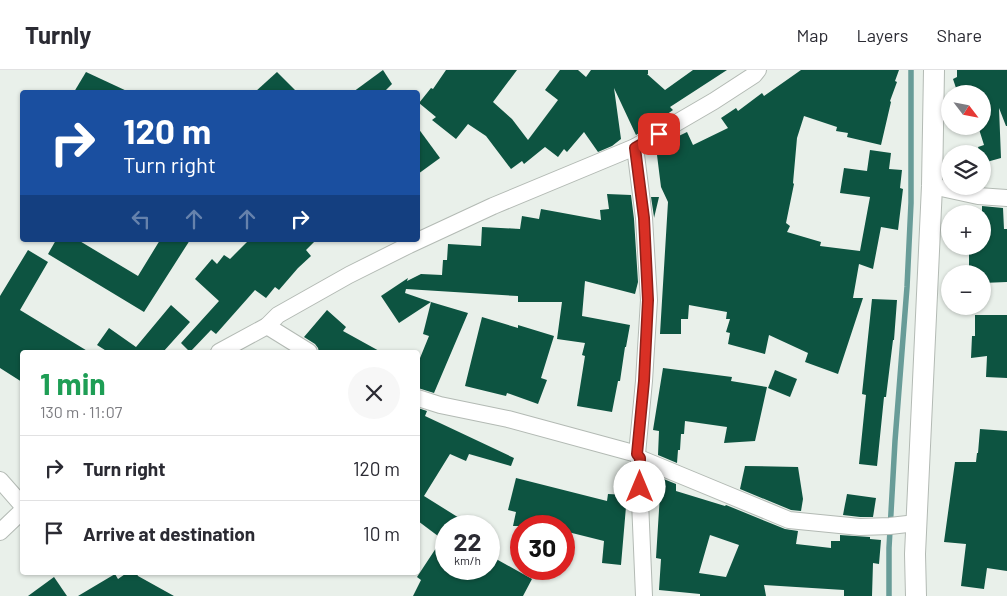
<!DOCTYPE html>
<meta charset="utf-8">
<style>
:root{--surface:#fff;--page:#f7f7f7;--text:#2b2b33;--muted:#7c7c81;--line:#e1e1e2}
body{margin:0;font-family:Barlow,sans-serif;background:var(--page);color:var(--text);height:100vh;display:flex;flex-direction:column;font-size:19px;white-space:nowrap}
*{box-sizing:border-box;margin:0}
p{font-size:16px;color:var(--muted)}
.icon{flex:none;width:28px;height:28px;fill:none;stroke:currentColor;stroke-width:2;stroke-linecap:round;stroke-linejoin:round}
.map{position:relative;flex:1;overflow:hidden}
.details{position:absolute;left:20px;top:280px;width:400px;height:225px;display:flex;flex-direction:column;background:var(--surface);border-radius:5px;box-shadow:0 1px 4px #0004}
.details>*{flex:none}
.hud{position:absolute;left:20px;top:20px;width:400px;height:152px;border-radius:5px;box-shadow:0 1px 4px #0004;background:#1a4fa0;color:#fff;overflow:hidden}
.needle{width:32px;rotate:122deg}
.tools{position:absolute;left:941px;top:15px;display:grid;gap:10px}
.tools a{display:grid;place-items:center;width:50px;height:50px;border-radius:50%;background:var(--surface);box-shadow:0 1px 4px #0004;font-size:25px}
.speed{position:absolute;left:435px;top:445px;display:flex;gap:10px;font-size:25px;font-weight:700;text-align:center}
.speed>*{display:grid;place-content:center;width:65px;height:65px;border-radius:50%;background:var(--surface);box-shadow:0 1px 4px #0004;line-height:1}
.speed small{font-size:12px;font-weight:400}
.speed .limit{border:8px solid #d22;background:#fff;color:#111}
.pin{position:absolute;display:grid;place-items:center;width:42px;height:42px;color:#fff;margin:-21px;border-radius:10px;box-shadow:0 2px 8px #0006}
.me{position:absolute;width:55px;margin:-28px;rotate:0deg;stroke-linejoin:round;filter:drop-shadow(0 0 4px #0008)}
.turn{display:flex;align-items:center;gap:18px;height:105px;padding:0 20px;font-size:22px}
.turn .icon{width:65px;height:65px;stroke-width:2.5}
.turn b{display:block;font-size:35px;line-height:42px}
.lanes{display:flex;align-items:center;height:48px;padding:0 20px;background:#0003;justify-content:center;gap:25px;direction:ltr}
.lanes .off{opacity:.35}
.round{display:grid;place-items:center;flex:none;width:52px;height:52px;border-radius:26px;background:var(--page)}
.headline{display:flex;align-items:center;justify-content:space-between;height:85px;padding:0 20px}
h1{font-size:30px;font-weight:700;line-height:38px;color:#1e9e55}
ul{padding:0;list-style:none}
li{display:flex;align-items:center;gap:15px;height:65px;padding:0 20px;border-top:1px solid var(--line)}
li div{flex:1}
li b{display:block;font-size:19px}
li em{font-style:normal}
header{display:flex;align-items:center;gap:30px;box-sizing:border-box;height:70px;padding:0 25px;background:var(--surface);border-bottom:1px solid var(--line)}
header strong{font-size:24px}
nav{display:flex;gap:28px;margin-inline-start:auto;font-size:18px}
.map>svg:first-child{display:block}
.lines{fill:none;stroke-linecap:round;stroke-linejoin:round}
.stream{stroke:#689c98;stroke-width:5.5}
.building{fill:#0d5441;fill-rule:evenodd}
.minor-casing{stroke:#b3bab4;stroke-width:18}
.tertiary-casing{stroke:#b3bab4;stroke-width:22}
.minor{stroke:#fff;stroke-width:16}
.tertiary{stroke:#fff;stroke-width:20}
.route-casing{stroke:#8d1f18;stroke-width:12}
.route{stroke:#d93025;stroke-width:9}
</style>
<header>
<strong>Turnly</strong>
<nav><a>Map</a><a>Layers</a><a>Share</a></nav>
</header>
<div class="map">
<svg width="1007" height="526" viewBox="0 0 1007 526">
<rect width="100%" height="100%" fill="#e9f0ea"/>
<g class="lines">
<path class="stream" d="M889,526V478L895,371L907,217L911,133V0"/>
</g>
<g class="building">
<path d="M383,0L392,14L384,22H353Z"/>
<path d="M446,0H517L493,32L512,49L528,70L558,30L545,20L560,0H578L586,7L591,0H648V4H647L665,20L693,0H727L670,37L673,40L649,57L636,65L614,18L621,69L612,76L598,82L584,62L567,82L564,79L558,87L545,77L524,94L522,91L511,99L486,66L468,54L456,69L432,50L436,47L419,33L431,18L433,19Z"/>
<path d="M801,0H899L895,11L897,12L890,31L891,32L881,75L847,67L848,63L836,61L837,57L804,46L797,68L793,113L794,114L786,153L790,156L787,162L821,172L820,176L860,181L870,127L840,123L844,98L867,101L870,80L891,83L889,99L902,100L900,118L903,119L898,160L881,157L873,199L859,194L853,228H863L838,304L805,292L808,283L769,265L765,284L728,274L730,263L726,262L730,249H726L727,242L689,235L688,249H681V264H660L668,132L661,117L656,77L687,62L693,75L728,58L721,48L736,38L738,41L762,23L764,26Z"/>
<path d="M957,0H1007V56H1006L999,38L1001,88L983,93L982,84H980L978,77L984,75L978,56H982V24H958L953,9L957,7Z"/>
<path d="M86,2L129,22H74Z"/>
<path d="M277,2L297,22H255Z"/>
<path d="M418,58L440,88L418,104Z"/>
<path d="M607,124L631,125L634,149L638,212L635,224L585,211L582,246L630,255L626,277H625L620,311H618L612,342L577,336L585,286L582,285L585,273L557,269L562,232H518V226L406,219L405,223L431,232L399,253L381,226L408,208L407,211L421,204L442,205L443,190H447L448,174L481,176L482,157L520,159L522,146L539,149L541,139L601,150L600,140L609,139Z"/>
<path d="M651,127H659L654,148V147Z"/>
<path d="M982,136L1003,138L1004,159H1007V212L982,213V204H969V178H982Z"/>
<path d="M56,170H78L138,206L160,170H190L144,242L48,184Z"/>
<path d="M249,170H316L306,180L311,186L298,198L279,220L275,217L266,228L255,220L216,264L211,260L190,282L181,273L219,231L195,209L212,189L217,194L224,185L230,189Z"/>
<path d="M28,180L48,192L20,240L89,282H22V312L0,298V226Z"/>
<path d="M872,229L897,230L894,270H893L886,327H884L877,396L859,394L866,325L862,324Z"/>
<path d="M431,232L468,243L434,323L418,318V293L429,266L423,264Z"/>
<path d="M171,235L190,252L163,282H108L97,275L109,258L136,277Z"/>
<path d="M327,240L346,257L343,261L381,282H319L318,278L315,274L304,267Z"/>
<path d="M975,245H1007V308L986,307L987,286L971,288L972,266H975Z"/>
<path d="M482,247L518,258V255L554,266L541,308L547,310L538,334L507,323L506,326L465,316Z"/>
<path d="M663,298L732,307L731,311L767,317L755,371L724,373L727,357L685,351L684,364H681L680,380H678L677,393L658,385L659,361L653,360Z"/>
<path d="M775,300L797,309L790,327L768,318Z"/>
<path d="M418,338L427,341L425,346L514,388L511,396L469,384L466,391L450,384L424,426L472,456H446V499H489V485L532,509L523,526H413L421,510L417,507L442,469L418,451Z"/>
<path d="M980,359L1007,361V501L987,498L984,519L961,516L966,474L944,472L955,392H976L977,383H978Z"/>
<path d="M745,396L798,397L803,429L801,441L791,440L740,419Z"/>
<path d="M516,408L607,431L608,424L627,425L621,495L602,493L604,471L564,461V456H513L516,442L508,440Z"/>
<path d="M661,408L676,414V421L725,436L726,435L785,459L798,461L796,474L831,478V471H840V465L870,467V469L881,470L879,494L873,493L872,526H844V520L764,515L766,526H700V524L659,520L661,489L656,488ZM710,465L739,475L726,507L699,503Z"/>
<path d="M847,424L876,428L873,447H860L843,445Z"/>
<path d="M128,502H136L138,506L174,526H78L115,504L118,509Z"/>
<path d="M54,507L67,526H28Z"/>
</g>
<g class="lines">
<defs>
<g id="minor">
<path d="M635,77L644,148L649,230L644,311L637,384L639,388L640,431L644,526"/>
<path d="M932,116L978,126L1007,128"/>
<path d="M267,256L309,282"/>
<path d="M219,282L267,256L278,245L349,205L409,175L493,136L635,77L714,31L754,5L758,0"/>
<path d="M418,328L440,335L508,349L637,384"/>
<path d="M639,388L789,450L860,457L890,456L916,453"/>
<path d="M0,410L22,435"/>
<path d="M0,462L22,441"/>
</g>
<path id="tertiary" d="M916,526L915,484L932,116L934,0"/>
</defs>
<use href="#minor" class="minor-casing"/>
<use href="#tertiary" class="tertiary-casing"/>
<use href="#minor" class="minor"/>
<use href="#tertiary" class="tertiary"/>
</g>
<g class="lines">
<defs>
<path id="route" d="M640,417V388L637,384L644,311L648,230L644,148L635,78L659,64"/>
</defs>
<use href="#route" class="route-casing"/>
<use href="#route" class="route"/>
</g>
</svg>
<div class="tools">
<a><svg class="needle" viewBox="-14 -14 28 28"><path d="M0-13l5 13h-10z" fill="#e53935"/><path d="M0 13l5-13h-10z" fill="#7c7c81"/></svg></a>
<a><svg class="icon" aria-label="layers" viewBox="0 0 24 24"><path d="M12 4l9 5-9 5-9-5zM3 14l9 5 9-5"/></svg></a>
<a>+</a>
<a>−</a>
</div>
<div class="speed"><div>22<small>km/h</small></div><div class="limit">30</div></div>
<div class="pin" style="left:659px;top:64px;background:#d93025"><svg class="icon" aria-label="arrive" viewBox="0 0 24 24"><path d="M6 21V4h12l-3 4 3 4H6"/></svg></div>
<svg class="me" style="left:640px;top:417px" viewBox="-20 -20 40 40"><circle r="19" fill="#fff"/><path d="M0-13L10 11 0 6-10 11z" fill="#d93025"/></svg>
<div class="hud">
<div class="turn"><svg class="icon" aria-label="right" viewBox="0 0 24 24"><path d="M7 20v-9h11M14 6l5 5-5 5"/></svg><div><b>120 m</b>Turn right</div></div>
<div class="lanes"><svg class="icon off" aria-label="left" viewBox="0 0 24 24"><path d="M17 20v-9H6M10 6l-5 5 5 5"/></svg><svg class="icon off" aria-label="ahead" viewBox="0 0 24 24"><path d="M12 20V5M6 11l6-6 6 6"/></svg><svg class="icon off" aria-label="ahead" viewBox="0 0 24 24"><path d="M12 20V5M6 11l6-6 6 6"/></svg><svg class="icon" aria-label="right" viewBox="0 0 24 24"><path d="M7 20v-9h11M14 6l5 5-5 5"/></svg></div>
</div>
<section class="details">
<div class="headline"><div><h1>1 min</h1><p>130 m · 11:07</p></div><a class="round"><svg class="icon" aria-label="close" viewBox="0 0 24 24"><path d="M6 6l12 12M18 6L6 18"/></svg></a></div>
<ul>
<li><svg class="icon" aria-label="right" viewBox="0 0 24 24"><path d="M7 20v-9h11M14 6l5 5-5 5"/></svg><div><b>Turn right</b></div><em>120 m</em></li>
<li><svg class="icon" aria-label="arrive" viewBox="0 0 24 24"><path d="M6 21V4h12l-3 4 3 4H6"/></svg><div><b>Arrive at destination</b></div><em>10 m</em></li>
</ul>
</section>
</div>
